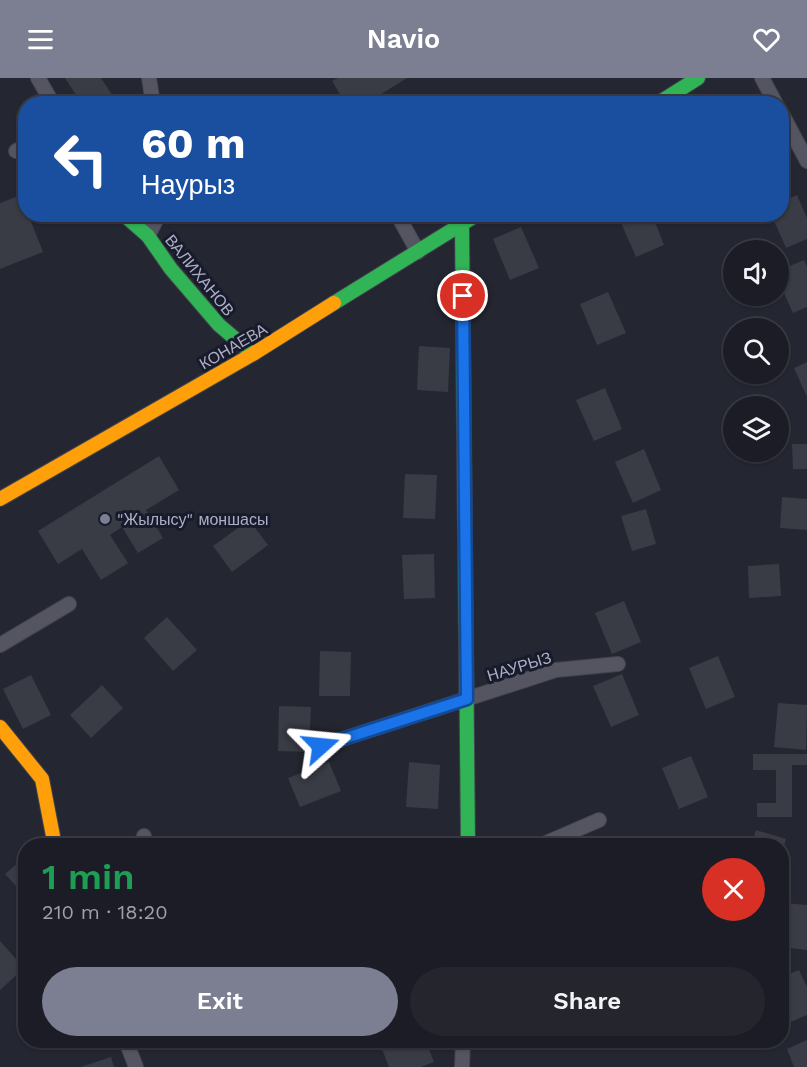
<!DOCTYPE html>
<meta charset="utf-8">
<style>
:root{--surface:#1b1c25;--page:#24252d;--text:#f1f3f6;--muted:#a0a1a7;--line:#393a42;--accent:#7c7f91}
body{margin:0;font-family:"Work Sans",sans-serif;background:var(--page);color:var(--text);height:100vh;display:flex;flex-direction:column;font-size:22px;white-space:nowrap}
*{box-sizing:border-box;margin:0}
p{font-size:20px;color:var(--muted)}
.icon{flex:none;width:33px;height:33px;fill:none;stroke:currentColor;stroke-width:2;stroke-linecap:round;stroke-linejoin:round}
.map{position:relative;flex:1;overflow:hidden}
.details{position:absolute;left:18px;top:760px;width:771px;height:210px;display:flex;flex-direction:column;background:var(--surface);border-radius:24px;box-shadow:0 2px 4px #0004,0 0 0 2px var(--line)}
.details>*{flex:none}
.banner{position:absolute;left:18px;top:18px;width:771px;height:126px;border-radius:24px;box-shadow:0 2px 4px #0004,0 0 0 2px var(--line);background:#1a4fa0;color:#fff;overflow:hidden}
.buttons{position:absolute;left:723px;top:162px;display:grid;gap:12px}
.buttons a{display:grid;place-items:center;width:66px;height:66px;border-radius:50%;background:var(--surface);box-shadow:0 2px 4px #0004,0 0 0 2px var(--line);font-size:30px}
.pin{position:absolute;display:grid;place-items:center;width:51px;height:51px;color:#fff;margin:-26px;border:3px solid #fff;border-radius:50%;box-shadow:0 2px 6px #0007}
.me{position:absolute;width:66px;margin:-33px;rotate:72deg;stroke-linejoin:round;filter:drop-shadow(0 0 4px #0008)}
.turn{display:flex;align-items:center;gap:21px;height:126px;padding:0 24px;font-size:27px}
.turn .icon{width:78px;height:78px;stroke-width:2.5}
.turn b{display:block;font-size:42px;line-height:51px}
.round{display:grid;place-items:center;flex:none;width:63px;height:63px;border-radius:32px;background:var(--page)}
.overview{display:flex;align-items:center;justify-content:space-between;height:102px;padding:0 24px}
h1{font-size:36px;font-weight:600;line-height:45px;color:#1e9e55}
.cta{display:flex;gap:12px;margin-top:auto;padding:12px 24px}
.cta a{flex:1;height:69px;border-radius:36px;background:var(--accent);color:#fff;font-size:24px;font-weight:600;line-height:69px;text-align:center}
.cta a+a{background:var(--page);color:var(--text)}
header{display:flex;justify-content:space-between;align-items:center;height:78px;padding:0 24px;background:var(--accent);color:#fff;font-size:27px;font-weight:600}
.map>svg:first-child{display:block}
.building{fill:#393b45}
.lines{fill:none;stroke-linecap:round;stroke-linejoin:round}
.street-casing{stroke:#41434e;stroke-width:16}
.fast-casing{stroke:#41434e;stroke-width:16}
.slow-casing{stroke:#41434e;stroke-width:16}
.street{stroke:#545560;stroke-width:14}
.fast{stroke:#30b455;stroke-width:14}
.slow{stroke:#ff9f0a;stroke-width:14}
.route-casing{stroke:#114b97;stroke-width:15}
.route{stroke:#1a73e8;stroke-width:10}
.poi-dot{fill:#7c7f91;stroke:#181b2b;stroke-width:2}
.labels{text-anchor:middle;stroke-width:6;stroke-linejoin:round;paint-order:stroke}
.street-label{font-size:16px;fill:#acafc4;stroke:#181b2b}
.poi-label{font-size:16px;fill:#acafc4;stroke:#181b2b;text-anchor:start}
</style>
<header><svg class="icon" aria-label="menu" viewBox="0 0 24 24"><path d="M4 6h16M4 12h16M4 18h16"/></svg>Navio<svg class="icon" aria-label="heart" viewBox="0 0 24 24"><path d="M12 20l-8-8c-3-5 5-10 8-4 3-6 11-1 8 4z"/></svg></header>
<div class="map">
<svg width="807" height="989" viewBox="0 0 807 989">
<rect width="100%" height="100%" fill="#242631"/>
<g class="building">
<path d="M65,0H101L118,26H82Z"/>
<path d="M338,0H407L365,26H346L332,3Z"/>
<path d="M21,117L26,136H28L43,174L0,191V125Z"/>
<path d="M797,117L807,140V161L786,170L771,136H782V124Z"/>
<path d="M622,136H652L664,167L636,179L618,138Z"/>
<path d="M521,149L539,190L510,202L493,161Z"/>
<path d="M804,182L807,189V229L793,235L778,202V193Z"/>
<path d="M608,214L626,255L597,267L580,226Z"/>
<path d="M419,268L450,270L448,314L417,312Z"/>
<path d="M807,284V319L794,290Z"/>
<path d="M605,310L622,351L594,363L576,322Z"/>
<path d="M792,366H807V391H793Z"/>
<path d="M644,371L661,412L633,425L615,384Z"/>
<path d="M159,378L179,412L146,432L163,460L138,475L122,449L110,457L128,485L101,502L82,471L58,486L38,453Z"/>
<path d="M405,396L437,397L435,441L403,440Z"/>
<path d="M782,419L807,421V452L780,450Z"/>
<path d="M646,431L656,466L632,473L621,438Z"/>
<path d="M249,442L268,467L232,494L213,468Z"/>
<path d="M434,476L435,520L404,521L402,477Z"/>
<path d="M779,486L781,518L749,520L748,488Z"/>
<path d="M624,523L641,564L612,576L595,535Z"/>
<path d="M167,539L197,572L173,593L144,560Z"/>
<path d="M320,573L351,574L350,618H319Z"/>
<path d="M718,578L735,619L706,631L689,590Z"/>
<path d="M622,596L639,637L611,649L593,608Z"/>
<path d="M31,597L51,637L23,651L3,611Z"/>
<path d="M102,607L123,630L91,660L70,637Z"/>
<path d="M778,625L807,627L806,672L774,669Z"/>
<path d="M279,628L311,629L309,674L278,673Z"/>
<path d="M753,676H807V687H792V739H757V725H776V692H753Z"/>
<path d="M691,678L708,719L679,731L662,690Z"/>
<path d="M329,684L341,713L300,729L288,700Z"/>
<path d="M409,684L440,687L438,731L406,729Z"/>
<path d="M756,752L786,761L782,775V768H751Z"/>
<path d="M26,778V819L5,796Z"/>
<path d="M784,825L807,827V872L782,869Z"/>
<path d="M0,863L24,890L0,912Z"/>
<path d="M799,892L807,909V937L788,945L782,929V899Z"/>
<path d="M807,962V989H794L787,971Z"/>
<path d="M401,963H426L434,984L421,989H389L382,971Z"/>
<path d="M111,979L114,989H81Z"/>
</g>
<g class="lines">
<defs>
<g id="street">
<path d="M38,0L53,26"/>
<path d="M149,0L153,26"/>
<path d="M762,0L776,26"/>
<path d="M782,36L807,83"/>
<path d="M16,73L26,68"/>
<path d="M397,136L418,174"/>
<path d="M148,158L159,136"/>
<path d="M0,567L69,526"/>
<path d="M321,668L556,592L618,586"/>
<path d="M141,768L144,758"/>
<path d="M539,768L599,742"/>
<path d="M126,963L136,989"/>
<path d="M462,989L463,963"/>
</g>
<g id="fast">
<path d="M657,26L698,0"/>
<path d="M123,136L148,158L171,191L219,247L253,276"/>
<path d="M462,147L468,768"/>
<path d="M334,225L478,136"/>
</g>
<g id="slow">
<path d="M0,421L253,276L334,225"/>
<path d="M0,649L42,701L53,758"/>
</g>
</defs>
<use href="#street" class="street-casing"/>
<use href="#fast" class="fast-casing"/>
<use href="#slow" class="slow-casing"/>
<use href="#street" class="street"/>
<use href="#fast" class="fast"/>
<use href="#slow" class="slow"/>
</g>
<g class="lines">
<defs>
<path id="route" d="M321,668L467,621L463,218"/>
</defs>
<use href="#route" class="route-casing"/>
<use href="#route" class="route"/>
</g>
<circle class="poi-dot" cx="105" cy="441" r="6"/>
<g class="labels">
<g class="street-label">
<text transform="translate(200 197) rotate(51)" y="6">ВАЛИХАНОВ</text>
<text transform="translate(233 268) rotate(-30)" y="6">КОНАЕВА</text>
<text transform="translate(519 588) rotate(-17)" y="6">НАУРЫЗ</text>
</g>
<g class="poi-label">
<text x="117" y="447">"Жылысу" моншасы</text>
</g>
</g>
</svg>
<div class="buttons">
<a><svg class="icon" aria-label="sound" viewBox="0 0 24 24"><path d="M4 9h4l5-4v14l-5-4H4zM17 9q2 3 0 6"/></svg></a>
<a><svg class="icon" aria-label="search" viewBox="0 0 24 24"><circle cx="10" cy="10" r="6"/><path d="M15 15l6 6"/></svg></a>
<a><svg class="icon" aria-label="layers" viewBox="0 0 24 24"><path d="M12 4l9 5-9 5-9-5zM3 14l9 5 9-5"/></svg></a>
</div>
<div class="pin" style="left:463px;top:218px;background:#d93025"><svg class="icon" aria-label="arrive" viewBox="0 0 24 24"><path d="M6 21V4h12l-3 4 3 4H6"/></svg></div>
<svg class="me" style="left:321px;top:668px" viewBox="-20 -20 40 40"><path d="M0-17L14 15 0 8-14 15z" fill="#1a73e8" stroke="#fff" stroke-width="4"/></svg>
<div class="banner">
<div class="turn"><svg class="icon" aria-label="left" viewBox="0 0 24 24"><path d="M17 20v-9H6M10 6l-5 5 5 5"/></svg><div><b>60 m</b>Наурыз</div></div>
</div>
<section class="details">
<div class="overview"><div><h1>1 min</h1><p>210 m · 18:20</p></div><a class="round" style="background:#d93025;color:#fff"><svg class="icon" aria-label="close" viewBox="0 0 24 24"><path d="M6 6l12 12M18 6L6 18"/></svg></a></div>
<div class="cta"><a>Exit</a><a>Share</a></div>
</section>
</div>
